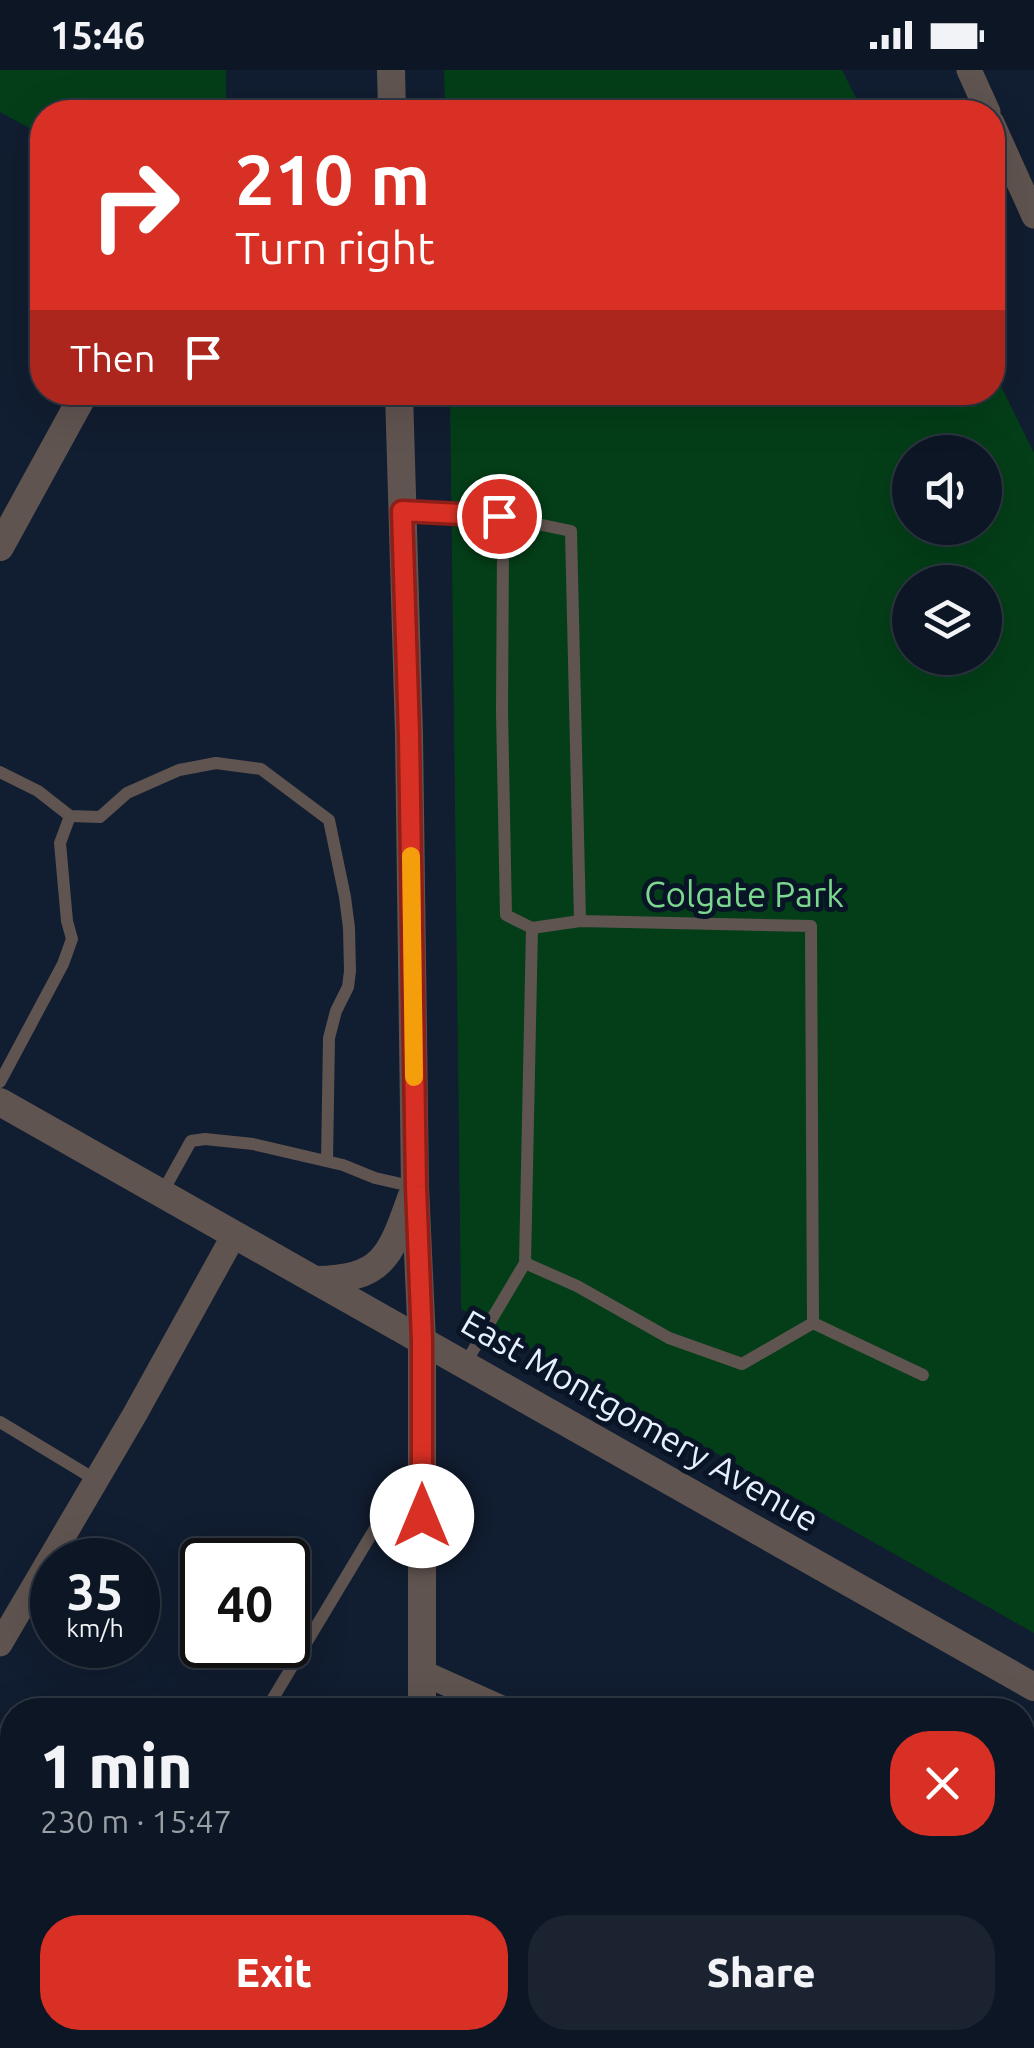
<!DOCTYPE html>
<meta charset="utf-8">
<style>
:root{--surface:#0d1624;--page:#1b2331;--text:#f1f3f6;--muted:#9a9fa6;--line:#2d3541;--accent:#d93025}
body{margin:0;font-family:Ubuntu,sans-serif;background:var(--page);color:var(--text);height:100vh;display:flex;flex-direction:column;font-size:38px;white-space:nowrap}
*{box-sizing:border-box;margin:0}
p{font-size:32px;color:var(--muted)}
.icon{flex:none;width:55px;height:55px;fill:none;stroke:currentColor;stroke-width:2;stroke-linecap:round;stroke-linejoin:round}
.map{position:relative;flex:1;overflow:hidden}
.side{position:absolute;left:0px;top:1628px;width:1035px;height:352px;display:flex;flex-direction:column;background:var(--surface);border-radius:40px 40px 0 0;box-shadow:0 10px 40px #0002,0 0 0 2px var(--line)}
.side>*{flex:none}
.hud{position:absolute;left:30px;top:30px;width:975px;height:305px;border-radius:40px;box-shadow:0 10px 40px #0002,0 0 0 2px var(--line);background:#d93025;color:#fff;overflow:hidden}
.controls{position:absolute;left:892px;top:365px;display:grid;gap:20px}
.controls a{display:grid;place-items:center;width:110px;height:110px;border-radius:50%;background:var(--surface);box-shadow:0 10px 40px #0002,0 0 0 2px var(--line);font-size:50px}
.speed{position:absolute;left:30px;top:1468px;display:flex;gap:20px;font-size:50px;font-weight:700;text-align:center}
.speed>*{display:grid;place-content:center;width:130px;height:130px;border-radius:50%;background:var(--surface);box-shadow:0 10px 40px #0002,0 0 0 2px var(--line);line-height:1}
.speed small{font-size:25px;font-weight:400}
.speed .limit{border:5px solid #111;border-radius:15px;background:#fff;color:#111}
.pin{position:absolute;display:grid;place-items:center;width:85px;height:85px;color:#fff;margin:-42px;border:5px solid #fff;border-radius:50%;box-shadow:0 2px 10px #0007}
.me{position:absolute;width:110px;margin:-55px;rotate:0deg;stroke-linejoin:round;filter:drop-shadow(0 0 8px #0008)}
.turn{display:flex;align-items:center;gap:35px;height:210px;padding:0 40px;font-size:45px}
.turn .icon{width:130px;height:130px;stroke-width:2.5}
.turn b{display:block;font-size:70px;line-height:85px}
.then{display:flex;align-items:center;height:95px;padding:0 40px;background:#0003;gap:20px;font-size:38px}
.round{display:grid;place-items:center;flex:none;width:105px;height:105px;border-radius:40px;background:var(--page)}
.overview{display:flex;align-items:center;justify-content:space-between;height:170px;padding:0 40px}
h1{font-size:60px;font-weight:800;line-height:75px}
.cta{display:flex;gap:20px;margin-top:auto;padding:20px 40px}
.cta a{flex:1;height:115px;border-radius:40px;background:var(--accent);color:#fff;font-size:40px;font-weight:800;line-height:115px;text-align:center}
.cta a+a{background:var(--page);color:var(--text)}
.status{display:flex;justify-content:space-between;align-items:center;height:70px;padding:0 50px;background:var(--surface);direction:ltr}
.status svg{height:28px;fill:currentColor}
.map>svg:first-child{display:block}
.green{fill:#043e18;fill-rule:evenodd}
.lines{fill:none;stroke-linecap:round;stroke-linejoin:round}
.service{stroke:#605450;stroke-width:12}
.minor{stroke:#605450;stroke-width:25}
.tertiary{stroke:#605450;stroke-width:28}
.route-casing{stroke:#8d1f18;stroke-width:25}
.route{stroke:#d93025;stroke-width:18}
.slow{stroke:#f59e0b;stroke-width:18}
.labels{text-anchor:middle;stroke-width:10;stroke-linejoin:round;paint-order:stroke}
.park-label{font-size:35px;fill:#7cd78f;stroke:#091426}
.street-label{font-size:35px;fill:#e7effd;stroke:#091426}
</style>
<div class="status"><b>15:46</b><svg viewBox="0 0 49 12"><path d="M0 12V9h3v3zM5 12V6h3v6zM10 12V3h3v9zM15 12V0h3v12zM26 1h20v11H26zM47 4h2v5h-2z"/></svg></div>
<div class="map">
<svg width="1034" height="1978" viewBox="0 0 1034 1978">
<rect width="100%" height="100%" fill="#111d30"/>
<g class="green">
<path d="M0,0H226V42H42V65L0,42Z"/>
<path d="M444,0H842L863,42H445Z"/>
<path d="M993,300L1034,383V1563L461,1239L450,323L992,322ZM910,382H985V458H910ZM910,512H985V588H910Z"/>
</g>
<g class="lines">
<g class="service">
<path d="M402,441L499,446L571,461L580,851"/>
<path d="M499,446L503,477L502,641L506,845L532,858L580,851L811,856L813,1253L742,1294L669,1268L577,1216L525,1193"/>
<path d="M0,702L38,721L70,746L100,747L127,723L179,700L216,693L261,699L329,750L345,827L349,858L350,901L348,917L336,941L329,968L327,1091"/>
<path d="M0,1012L63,894L72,869L67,851L60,773L70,746"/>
<path d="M162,1123L191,1071L205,1069L253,1074L343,1095L375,1108L415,1117"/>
<path d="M813,1253L923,1305"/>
<path d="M465,1294L525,1193L532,858"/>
<path d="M0,1352L96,1410"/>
<path d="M266,1640L374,1460L418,1412"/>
<path d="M1022,1933L1034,1940"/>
<path d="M74,1978L80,1968"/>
</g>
<g class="minor">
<path d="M969,0L988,42"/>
<path d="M992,53L1034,146"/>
<path d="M0,1574L135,1344L234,1165"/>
<path d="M421,1602L506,1640"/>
<path d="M0,1669L12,1676"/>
<path d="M1022,1743L1034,1723"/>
<path d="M514,1968L533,1978"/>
<path d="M888,1978L894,1968"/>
</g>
<g class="tertiary">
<path d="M391,0L392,42"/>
<path d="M399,322L409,665L415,1117L422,1271V1640"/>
<path d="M0,477L85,322"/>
<path d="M0,1032L1034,1617"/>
<path d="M315,1210C383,1209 390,1187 411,1128"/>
<path d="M425,1968V1978"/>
</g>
</g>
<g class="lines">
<defs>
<path id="route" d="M422,1446V1271L416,1117L409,665L402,441L499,446"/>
</defs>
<use href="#route" class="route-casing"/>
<use href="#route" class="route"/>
<path class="slow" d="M411,786L414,1007"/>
</g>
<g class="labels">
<g class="park-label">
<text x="744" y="837">Colgate Park</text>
</g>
<g class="street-label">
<text transform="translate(640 1351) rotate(30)" y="12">East Montgomery Avenue</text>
</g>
</g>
</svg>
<div class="controls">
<a><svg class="icon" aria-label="sound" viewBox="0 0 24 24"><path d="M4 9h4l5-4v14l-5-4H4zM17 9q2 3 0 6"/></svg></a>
<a><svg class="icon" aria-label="layers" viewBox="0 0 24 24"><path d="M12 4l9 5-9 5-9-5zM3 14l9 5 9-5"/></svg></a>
</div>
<div class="speed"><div>35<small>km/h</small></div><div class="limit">40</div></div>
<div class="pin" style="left:499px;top:446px;background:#d93025"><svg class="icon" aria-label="arrive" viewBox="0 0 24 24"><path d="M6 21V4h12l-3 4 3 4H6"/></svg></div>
<svg class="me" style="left:422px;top:1446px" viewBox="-20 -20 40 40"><circle r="19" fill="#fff"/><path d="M0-13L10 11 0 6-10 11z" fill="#d93025"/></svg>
<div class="hud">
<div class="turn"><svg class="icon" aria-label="right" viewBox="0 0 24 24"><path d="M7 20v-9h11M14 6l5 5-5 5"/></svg><div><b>210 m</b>Turn right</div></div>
<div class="then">Then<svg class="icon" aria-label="arrive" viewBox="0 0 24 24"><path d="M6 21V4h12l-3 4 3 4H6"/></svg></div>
</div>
<section class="side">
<div class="overview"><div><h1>1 min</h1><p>230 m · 15:47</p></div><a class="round" style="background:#d93025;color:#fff"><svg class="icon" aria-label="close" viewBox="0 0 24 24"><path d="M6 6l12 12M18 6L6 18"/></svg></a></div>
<div class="cta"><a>Exit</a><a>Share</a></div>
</section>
</div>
